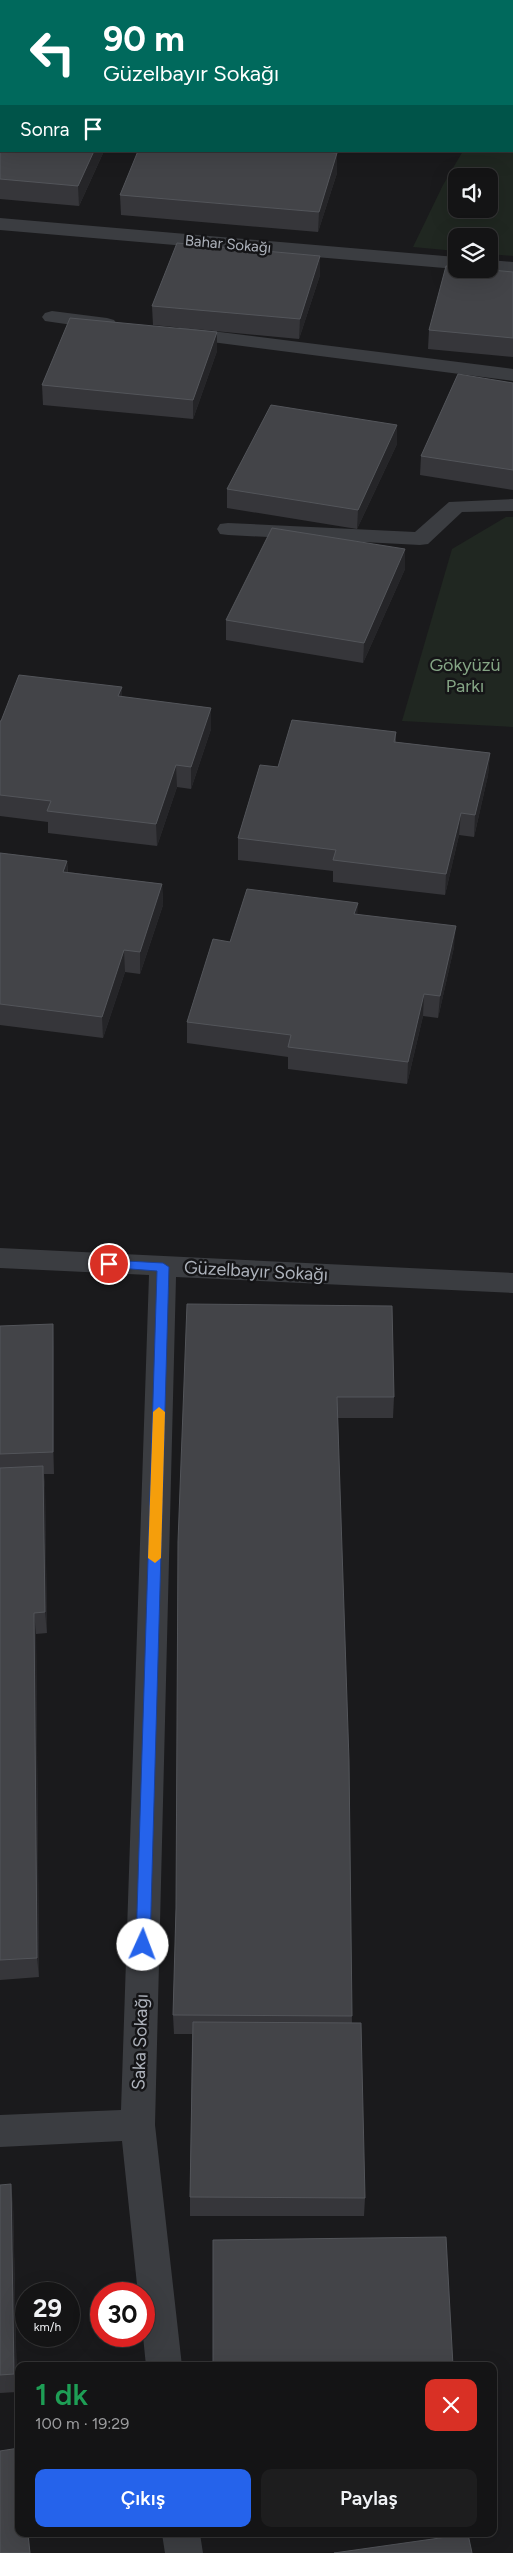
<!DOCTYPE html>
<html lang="tr">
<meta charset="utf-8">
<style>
:root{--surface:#141415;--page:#1d1d1e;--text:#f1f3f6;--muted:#9d9ea0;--line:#333334;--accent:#2563eb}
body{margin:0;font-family:Figtree,sans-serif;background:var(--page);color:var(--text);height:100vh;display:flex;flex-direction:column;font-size:19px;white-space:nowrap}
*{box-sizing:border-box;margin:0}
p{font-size:16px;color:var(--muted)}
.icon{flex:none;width:28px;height:28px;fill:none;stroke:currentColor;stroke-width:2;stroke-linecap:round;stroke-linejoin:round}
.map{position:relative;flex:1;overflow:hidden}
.panel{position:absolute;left:15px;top:2362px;width:482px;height:175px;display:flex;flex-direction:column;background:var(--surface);border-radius:10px;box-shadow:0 5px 20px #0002,0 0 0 1px var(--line)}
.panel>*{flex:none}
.banner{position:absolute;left:0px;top:0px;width:514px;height:152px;box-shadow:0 5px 20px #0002,0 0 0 1px var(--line);background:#00695c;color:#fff;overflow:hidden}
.controls{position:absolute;left:448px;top:168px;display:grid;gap:10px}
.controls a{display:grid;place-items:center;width:50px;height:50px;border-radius:10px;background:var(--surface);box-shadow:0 5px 20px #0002,0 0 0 1px var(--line);font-size:25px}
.speed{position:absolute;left:15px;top:2282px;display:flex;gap:10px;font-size:25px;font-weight:700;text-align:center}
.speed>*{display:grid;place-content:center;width:65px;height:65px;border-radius:50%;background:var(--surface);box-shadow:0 5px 20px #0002,0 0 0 1px var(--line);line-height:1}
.speed small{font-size:12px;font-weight:400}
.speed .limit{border:8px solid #d22;background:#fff;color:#111}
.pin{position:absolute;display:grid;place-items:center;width:42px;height:42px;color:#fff;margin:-21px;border:2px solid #fff;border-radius:50%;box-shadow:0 1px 5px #0007}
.me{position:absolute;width:55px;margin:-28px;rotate:2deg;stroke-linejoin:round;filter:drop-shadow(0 0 4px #0008)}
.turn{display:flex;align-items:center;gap:18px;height:105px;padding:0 20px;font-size:22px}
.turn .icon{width:65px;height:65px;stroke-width:2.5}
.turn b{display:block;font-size:35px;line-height:42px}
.then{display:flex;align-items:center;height:48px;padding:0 20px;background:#0003;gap:10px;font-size:19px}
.round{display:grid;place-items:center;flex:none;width:52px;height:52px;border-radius:10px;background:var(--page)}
.overview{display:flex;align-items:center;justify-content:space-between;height:85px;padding:0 20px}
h1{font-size:30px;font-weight:600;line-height:38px;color:#1e9e55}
.action{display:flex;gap:10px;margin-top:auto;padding:10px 20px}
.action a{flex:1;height:58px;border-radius:10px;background:var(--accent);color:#fff;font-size:20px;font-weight:600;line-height:58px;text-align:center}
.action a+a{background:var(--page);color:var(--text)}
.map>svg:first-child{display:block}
.green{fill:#202721;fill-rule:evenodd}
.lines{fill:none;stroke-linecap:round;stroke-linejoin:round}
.street{fill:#3b3d41;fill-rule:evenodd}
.wall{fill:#36363a}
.shaded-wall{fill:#252528}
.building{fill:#434448;stroke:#53555a}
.route{fill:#2563eb;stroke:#184099}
.slow{fill:#f59e0b}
.labels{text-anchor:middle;stroke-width:5;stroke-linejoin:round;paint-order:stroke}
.far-street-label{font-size:15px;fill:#adb2bb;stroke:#151517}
.park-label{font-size:18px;fill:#85a585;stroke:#151517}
.street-label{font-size:18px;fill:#adb2bb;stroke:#151517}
</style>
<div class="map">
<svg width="513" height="2553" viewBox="0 0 513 2553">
<rect width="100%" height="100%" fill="#1a1a1c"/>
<g class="green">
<path d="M513,67V256L489,254V236H456V251L413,247L443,185L463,151H512ZM456,176H489V209H456Z"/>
<path d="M506,517H513V727L402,721L452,549Z"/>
</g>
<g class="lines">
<g class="street">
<path d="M0,218L456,257V269L0,230Z"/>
<path d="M489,260L513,262V274L482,270L489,269Z"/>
<path d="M52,311L107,318L114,320L117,324L114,328L107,330L45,321L42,317L45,313Z"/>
<path d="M180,327L513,369V381L173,337L170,333L173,329Z"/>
<path d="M513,499V511L462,512L428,544L420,545L228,535L220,534L217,529L220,524L228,523L415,532L449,502Z"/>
<path d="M0,1248L513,1273V1293L176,1277L155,2125L182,2366H146L143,2336L144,2294H138L122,2141L0,2147V2115L121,2110L149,1275L0,1268Z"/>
<path d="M162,2534H200L203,2553H165Z"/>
</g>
</g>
<g class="wall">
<path d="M78,0H205L204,1H78Z"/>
<path d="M247,0H451L450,1H247Z"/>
<path d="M0,105L104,151L79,206L0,199Z"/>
<path d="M330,151H346L345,153Z"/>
<path d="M337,153V173L318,232L121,215L120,195Z"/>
<path d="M513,272V357L428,349L429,330Z"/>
<path d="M320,275L299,339L153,325L152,306Z"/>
<path d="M217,351L193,419L43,405L42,385Z"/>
<path d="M513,383V490L420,475L421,456Z"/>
<path d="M397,444L357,529L227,508V489Z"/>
<path d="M405,569L363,663L226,640V620Z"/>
<path d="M122,687V697L211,708V729L191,789L177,787L157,846L48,833V822L0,816V721Z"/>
<path d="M396,732V742L490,753L488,775L474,837L459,835L445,895L333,882V871L238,860V838L278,767Z"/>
<path d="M0,853L67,861L68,872L162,884L163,905L140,974L125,972L103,1038L0,1025Z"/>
<path d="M357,914L454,947L438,1018L423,1016L407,1084L288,1069V1057L187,1043V1022L230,942Z"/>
<path d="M187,1304L394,1397L393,1418H338L352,2023L365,2198L364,2216H190V2197L192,2034H174L173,2015L176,1908Z"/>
<path d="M0,1326L54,1346V1474H44L45,1488L47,1633L36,1634L39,1977L0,1980Z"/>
<path d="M0,2185L13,2203L17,2392L0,2393Z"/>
</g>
<g class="shaded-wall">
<path d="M191,0H205L204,1H190Z"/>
<path d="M438,0H451L450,1H438Z"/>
<path d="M94,151H104L79,206L78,186Z"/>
<path d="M337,153V173L318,232L319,212Z"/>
<path d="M320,256V275L299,339L300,319Z"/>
<path d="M217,332V351L193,419V400Z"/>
<path d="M397,425V444L357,529L358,510Z"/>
<path d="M405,549V569L363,663L364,643Z"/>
<path d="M122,687V708L118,696Z"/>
<path d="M211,708V729L191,789V767Z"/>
<path d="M490,753L488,775L474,837L475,815Z"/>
<path d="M176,765L177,787L157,846L156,824Z"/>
<path d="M461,813L459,835L445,895L446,874Z"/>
<path d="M67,861L68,883L63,872Z"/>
<path d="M162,884L163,905L140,974V952Z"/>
<path d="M358,903L357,924L354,914Z"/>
<path d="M456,926L454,947L438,1018L440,996Z"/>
<path d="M124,950L125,972L103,1038L102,1017Z"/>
<path d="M424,994L423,1016L407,1084L408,1062Z"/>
<path d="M53,1324L54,1346V1474L53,1452Z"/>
<path d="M43,1466L45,1488L47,1633L45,1612Z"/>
<path d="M34,1613L36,1634L39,1977L37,1958Z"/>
<path d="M11,2184L13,2203L17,2392L14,2374Z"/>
<path d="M28,2534H29L30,2553Z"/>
</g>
<g class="building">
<path d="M147,0H191L190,1H154Z"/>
<path d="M285,0H438V1H293Z"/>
<path d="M1,102V151H94L78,186L0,179V105Z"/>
<path d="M138,151H311L337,153L319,212L120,195Z"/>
<path d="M177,243L320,256L300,319L152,306Z"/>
<path d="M446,266L456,267V269H481L513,272V338L429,330Z"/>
<path d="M70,318L217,332L193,400L42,385Z"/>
<path d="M458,374L513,383V470L421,456Z"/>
<path d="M271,405L397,425L358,510L227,489Z"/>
<path d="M272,528L405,549L364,643L226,620Z"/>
<path d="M19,675L122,687L118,696L211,708L191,767L176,765L156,824L47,811L51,801L0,795V721H1Z"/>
<path d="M292,720L396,732L394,742L490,753L475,815L461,813L446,874L333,860L336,850L238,838L260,765L278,767Z"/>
<path d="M0,853L67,861L63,872L162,884L140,952L124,950L102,1017L0,1004Z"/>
<path d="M247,889L358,903L354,914L456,926L440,996L424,994L408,1062L288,1047L291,1035L187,1022L213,939L230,942Z"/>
<path d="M187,1304L392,1306L394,1397H337L349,1761L352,2016L173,2015L176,1908L178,1542Z"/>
<path d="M53,1324V1452L0,1454V1326Z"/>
<path d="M43,1466L45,1612L34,1613L37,1958L0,1960V1468Z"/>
<path d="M193,2022L361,2023L365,2198L190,2197Z"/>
<path d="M11,2184L14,2374L0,2375V2185Z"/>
<path d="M446,2237L453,2366H213V2240Z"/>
<path d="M19,2448V2534H28L30,2553H0V2451Z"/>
<path d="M468,2534L472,2553H334Z"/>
</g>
<path class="route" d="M109,1260L163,1263L169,1267L150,1945L148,1950H138L136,1945L157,1271L105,1267L103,1264Z"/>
<path class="slow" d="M159,1407L165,1412L161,1558L155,1563L148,1558L153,1412Z"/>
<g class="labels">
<g class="far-street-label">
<text transform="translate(228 244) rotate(5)" y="5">Bahar Sokağı</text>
</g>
<g class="park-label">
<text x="465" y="671">Gökyüzü<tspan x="465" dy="21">Parkı</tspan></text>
</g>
<g class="street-label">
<text transform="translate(256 1271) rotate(3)" y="6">Güzelbayır Sokağı</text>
<text transform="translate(140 2042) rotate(-88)" y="6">Saka Sokağı</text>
</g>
</g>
</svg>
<div class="controls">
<a><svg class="icon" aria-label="sound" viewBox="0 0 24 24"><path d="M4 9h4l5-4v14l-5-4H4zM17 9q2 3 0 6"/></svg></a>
<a><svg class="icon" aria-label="layers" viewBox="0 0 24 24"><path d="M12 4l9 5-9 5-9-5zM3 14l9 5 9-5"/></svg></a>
</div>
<div class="speed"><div>29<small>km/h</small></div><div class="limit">30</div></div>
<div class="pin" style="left:109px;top:1264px;background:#d93025"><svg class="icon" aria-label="arrive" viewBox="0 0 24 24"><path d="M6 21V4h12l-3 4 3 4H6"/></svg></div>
<svg class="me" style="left:143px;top:1945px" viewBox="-20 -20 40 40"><circle r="19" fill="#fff"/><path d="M0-13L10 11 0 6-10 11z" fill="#2563eb"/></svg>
<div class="banner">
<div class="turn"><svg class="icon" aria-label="left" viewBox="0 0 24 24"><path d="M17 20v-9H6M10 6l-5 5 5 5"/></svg><div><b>90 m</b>Güzelbayır Sokağı</div></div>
<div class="then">Sonra<svg class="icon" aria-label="arrive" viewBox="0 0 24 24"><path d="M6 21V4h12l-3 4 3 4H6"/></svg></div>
</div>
<section class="panel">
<div class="overview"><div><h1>1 dk</h1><p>100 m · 19:29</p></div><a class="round" style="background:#d93025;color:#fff"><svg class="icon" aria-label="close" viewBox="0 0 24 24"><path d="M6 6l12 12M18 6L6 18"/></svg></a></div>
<div class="action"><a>Çıkış</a><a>Paylaş</a></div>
</section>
</div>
